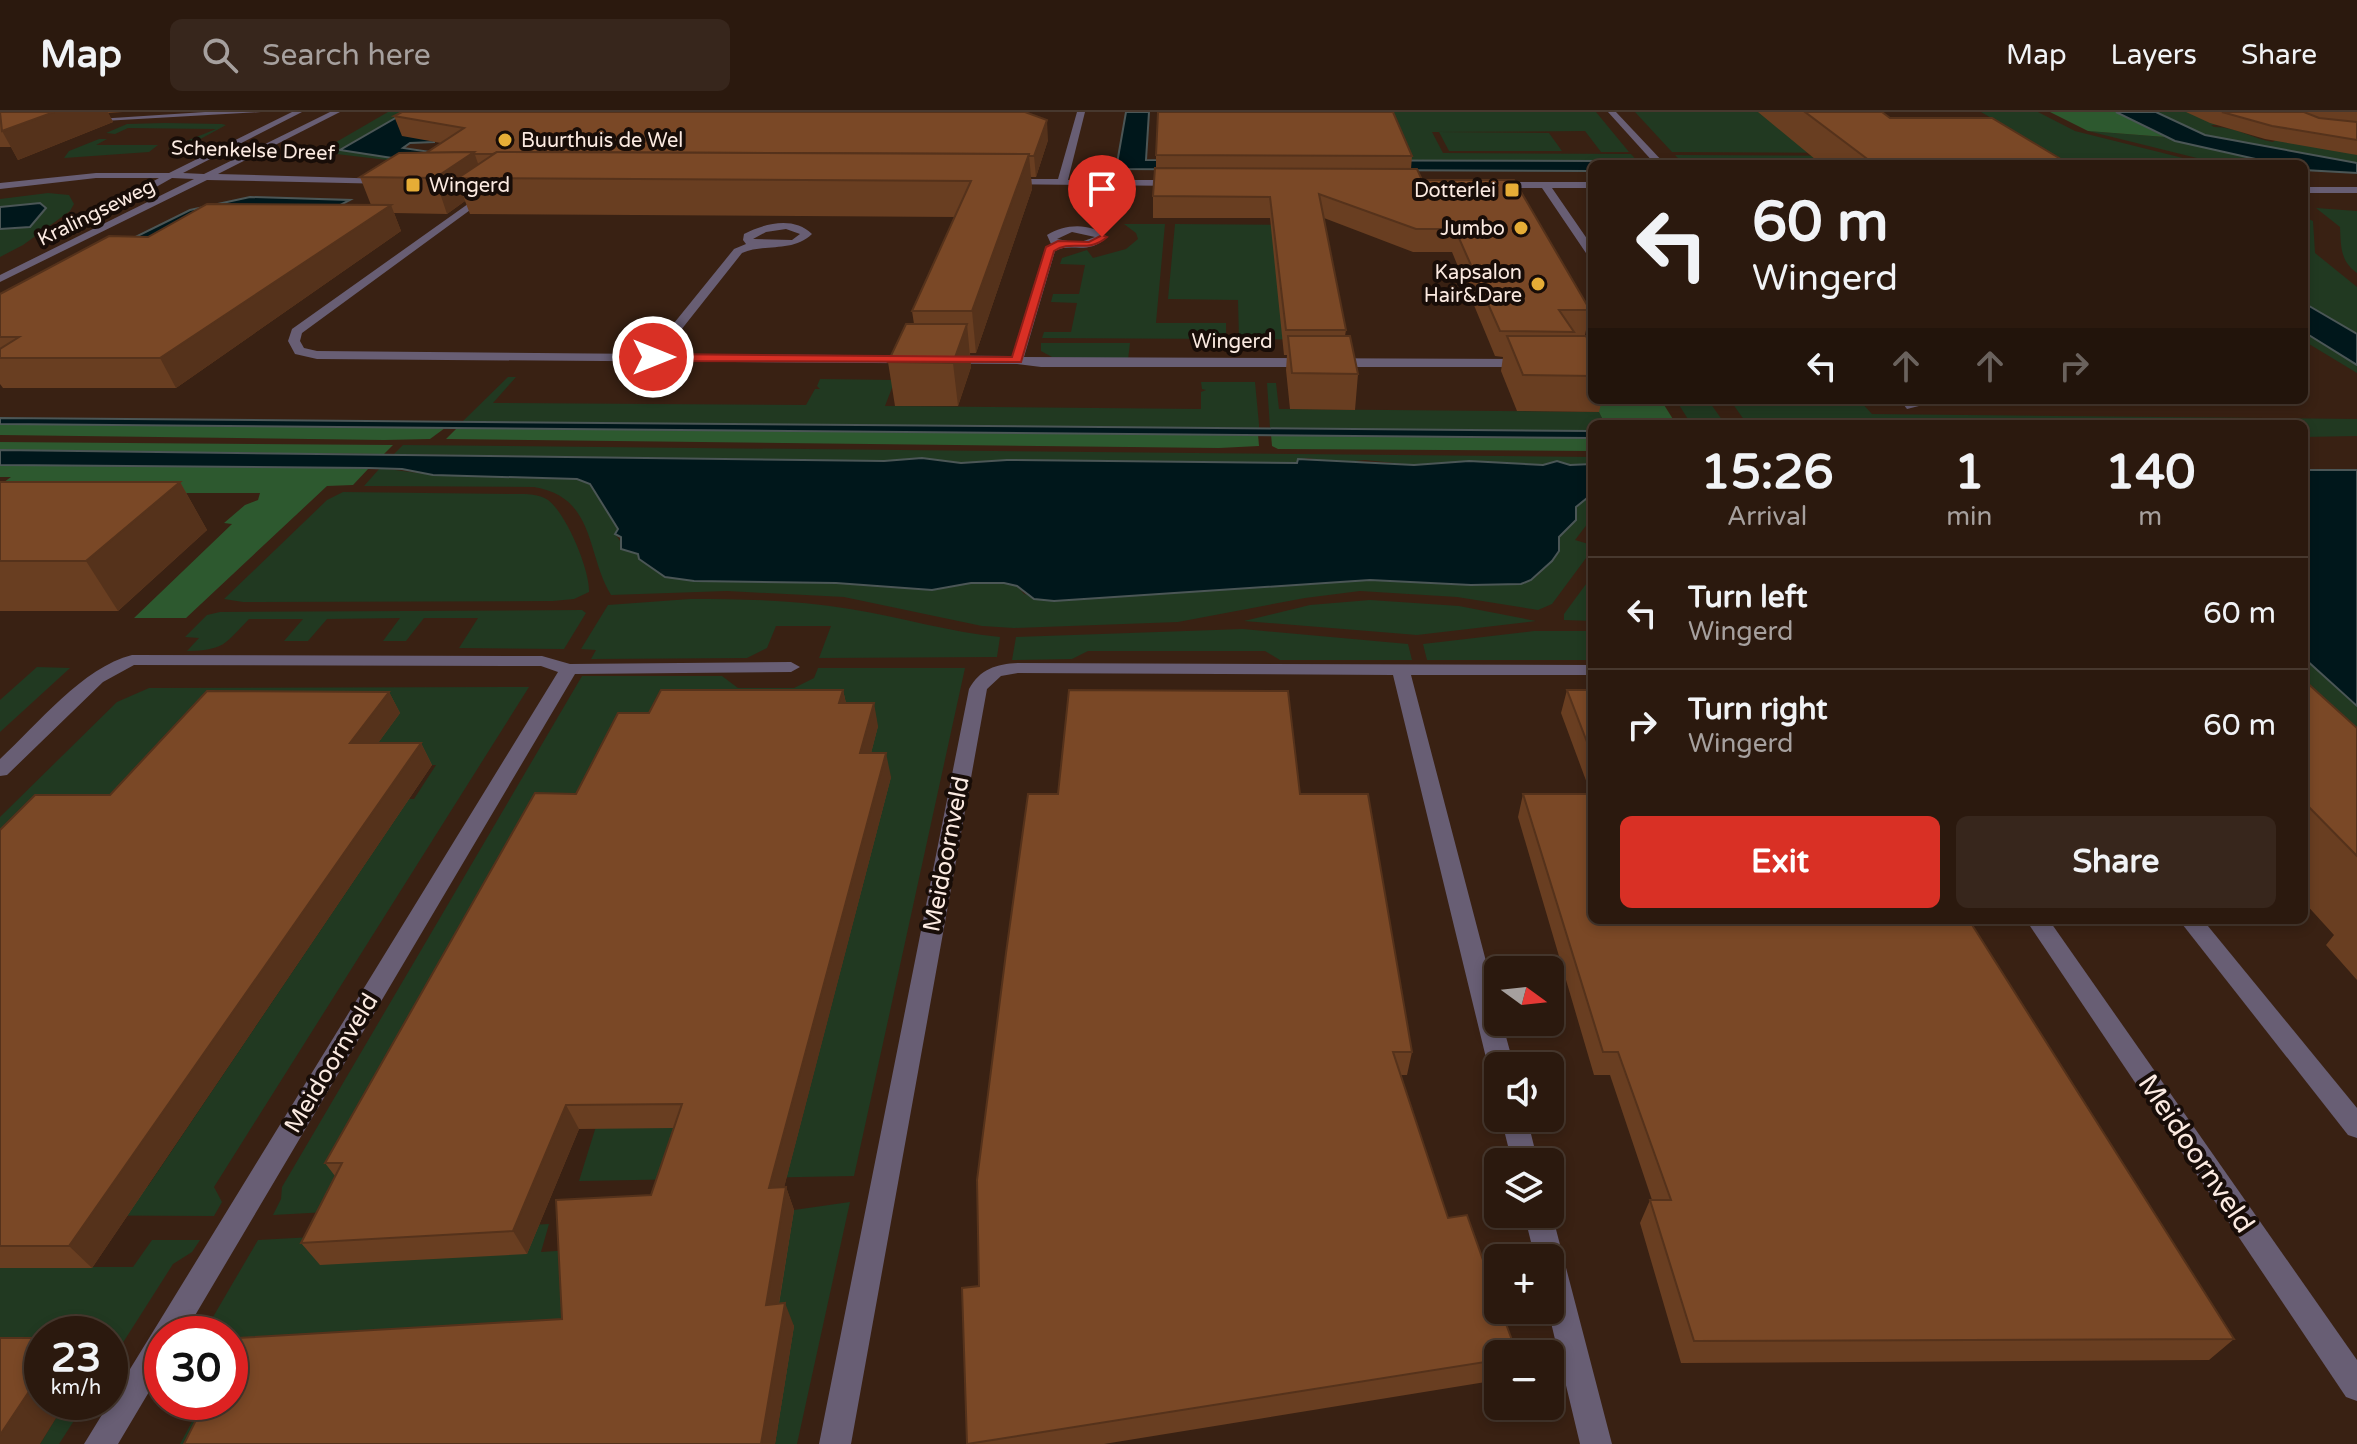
<!DOCTYPE html>
<meta charset="utf-8">
<style>
:root{--surface:#2b190e;--page:#37261c;--text:#f1f3f6;--muted:#a6a09e;--line:#47382e;--accent:#d93025}
body{margin:0;font-family:"Varela Round",sans-serif;background:var(--page);color:var(--text);height:100vh;display:flex;flex-direction:column;font-size:30px;white-space:nowrap}
*{box-sizing:border-box;margin:0}
p{font-size:26px;color:var(--muted)}
.icon{flex:none;width:44px;height:44px;fill:none;stroke:currentColor;stroke-width:2;stroke-linecap:round;stroke-linejoin:round}
.map{position:relative;flex:1;overflow:hidden}
.drawer{position:absolute;left:1588px;top:308px;width:720px;height:504px;display:flex;flex-direction:column;background:var(--surface);border-radius:12px;box-shadow:0 4px 12px #0003,0 0 0 2px var(--line)}
.drawer>*{flex:none}
.banner{position:absolute;left:1588px;top:48px;width:720px;height:244px;border-radius:12px;box-shadow:0 4px 12px #0003,0 0 0 2px var(--line);background:#2b190e;color:var(--text);overflow:hidden}
.needle{width:52px;rotate:105deg}
.buttons{position:absolute;left:1484px;top:844px;display:grid;gap:16px}
.buttons a{display:grid;place-items:center;width:80px;height:80px;border-radius:12px;background:var(--surface);box-shadow:0 4px 12px #0003,0 0 0 2px var(--line);font-size:40px}
.speed{position:absolute;left:24px;top:1204px;display:flex;gap:16px;font-size:40px;font-weight:700;text-align:center}
.speed>*{display:grid;place-content:center;width:104px;height:104px;border-radius:50%;background:var(--surface);box-shadow:0 4px 12px #0003,0 0 0 2px var(--line);line-height:1}
.speed small{font-size:20px;font-weight:400}
.speed .limit{border:12px solid #d22;background:#fff;color:#111}
.pin{position:absolute;display:grid;place-items:center;width:68px;height:68px;color:#fff;margin:-82px -34px;border-radius:50% 50% 50% 0;rotate:-45deg;box-shadow:0 0 8px #0007}
.pin .icon{rotate:45deg}
.me{position:absolute;width:88px;margin:-44px;rotate:90deg;stroke-linejoin:round;filter:drop-shadow(0 0 6px #0008)}
.turn{display:flex;align-items:center;gap:28px;height:168px;padding:0 32px;font-size:36px}
.turn .icon{width:104px;height:104px;stroke-width:2.5}
.turn b{display:block;font-size:56px;line-height:68px}
.lanes{display:flex;align-items:center;height:76px;padding:0 32px;background:#0003;justify-content:center;gap:40px;direction:ltr}
.lanes .off{opacity:.35}
.eta{display:flex;justify-content:space-evenly;align-items:center;height:136px;text-align:center}
.eta b{font-size:48px;font-weight:700;line-height:56px}
.button{display:flex;gap:16px;margin-top:auto;padding:16px 32px}
.button a{flex:1;height:92px;border-radius:12px;background:var(--accent);color:#fff;font-size:32px;font-weight:700;line-height:92px;text-align:center}
.button a+a{background:var(--page);color:var(--text)}
ul{padding:0;list-style:none}
li{display:flex;align-items:center;gap:24px;height:112px;padding:0 32px;border-top:2px solid var(--line)}
li div{flex:1}
li b{display:block;font-size:30px}
li em{font-style:normal}
header{display:flex;align-items:center;gap:48px;box-sizing:border-box;height:112px;padding:0 40px;background:var(--surface);border-bottom:2px solid var(--line)}
header strong{font-size:38px}
nav{display:flex;gap:44px;margin-inline-start:auto;font-size:28px}
.search{width:560px;height:72px;background:var(--page);display:flex;align-items:center;gap:20px;box-sizing:border-box;padding:0 28px;border-radius:12px;color:var(--muted);font-size:30px}
.map>svg:first-child{display:block}
.green{fill:#213921;fill-rule:evenodd}
.forest{fill:#2d592f}
.water{fill:#00171b;stroke:#4b5656;stroke-width:2}
.lines{fill:none;stroke-linecap:round;stroke-linejoin:round}
.minor{fill:#685e74;fill-rule:evenodd}
.wall{fill:#693e21}
.shaded-wall{fill:#55321b}
.building{fill:#7a4826;stroke:#55321b;stroke-width:2}
.route{fill:#d93025;stroke:#8d1f18;stroke-width:2}
.poi-dot{fill:#e6ad36;stroke:#180d08;stroke-width:3}
.labels{text-anchor:middle;stroke-width:8;stroke-linejoin:round;paint-order:stroke}
.far-poi-label{font-size:20px;fill:#fbeae1;stroke:#180d08;text-anchor:end}
.far-street-label{font-size:20px;fill:#fbeae1;stroke:#180d08}
.street-label{font-size:24px;fill:#fbeae1;stroke:#180d08}
.near-street-label{font-size:28px;fill:#fbeae1;stroke:#180d08}
</style>
<header>
<strong>Map</strong>
<div class="search"><svg class="icon" aria-label="search" viewBox="0 0 24 24"><circle cx="10" cy="10" r="6"/><path d="M15 15l6 6"/></svg>Search here</div>
<nav><a>Map</a><a>Layers</a><a>Share</a></nav>
</header>
<div class="map">
<svg width="2357" height="1332" viewBox="0 0 2357 1332">
<rect width="100%" height="100%" fill="#392113"/>
<g class="green">
<path d="M388,0H406L340,37L392,46L396,49L319,40Z"/>
<path d="M1301,0H1596L1629,40H1601L1585,19L1432,20L1443,41L1631,42L1640,52L1605,49H1397Z"/>
<path d="M1635,0H1781L1858,41L1672,40Z"/>
<path d="M1981,0H2038L2075,19L2207,52H2070Z"/>
<path d="M2156,0H2196L2224,13H2211L2214,15C2238,15 2253,27 2273,30L2277,27L2357,41V51L2205,23Z"/>
<path d="M165,11L222,12L226,13L193,31L167,37L216,17L128,16L115,22L106,21L127,12Z"/>
<path d="M2088,19L2165,25L2278,52H2221Z"/>
<path d="M1439,20L1549,21L1562,39H1449Z"/>
<path d="M99,27H107L96,33H158L149,40L64,46L69,39Z"/>
<path d="M1675,43L1884,44L2003,51L1730,49L1684,52Z"/>
<path d="M48,81L69,83L74,92L70,99L23,133L0,145V117C21,117 33,113 46,96L28,92L0,95V87Z"/>
<path d="M2316,96L2357,99V161C2340,149 2341,134 2340,115Z"/>
<path d="M2304,105L2313,109L2315,141L2357,175V261L2304,229Z"/>
<path d="M1124,112H1165L1156,211H1226V227L1042,226L1044,220H1071L1077,191L1051,190L1053,182H1079L1085,153L1060,152L1062,146L1087,138L1093,146L1126,137L1138,127L1136,121Z"/>
<path d="M1175,112L1314,113L1340,228L1239,227L1238,188L1168,187Z"/>
<path d="M1041,231H1130L1128,248L1052,245L1041,239Z"/>
<path d="M508,265H516L493,291L806,293L815,277H820L817,274L820,267L895,268L885,294L1201,297V280L1206,278L1202,277L1201,270H1255L1259,312V316L462,310Z"/>
<path d="M1267,271H1276L1279,297L1599,300L1605,312H1592V319L1270,316Z"/>
<path d="M1676,288H1708L1725,312H1691Z"/>
<path d="M1730,288H1859L1872,302L2357,307V324L2304,325V312H1747Z"/>
<path d="M403,333L1592,345V352L1570,353L1557,349L1543,353L1469,349L1414,353L1365,348L1335,351L1308,346L1298,348L1297,351L1007,348L961,351L922,346L884,349L394,342Z"/>
<path d="M380,356L433,363L565,366L588,369L618,418L615,422L628,440L639,442V447L665,465L694,469L836,471L932,478L971,471H1004L1017,474L1024,482L1054,489L1370,468L1489,473L1537,464L1552,449L1559,425L1576,408V394L1592,382V406L1575,428L1592,433V438L1552,492L1538,498L1457,485L1360,479L1305,486L1178,510L1014,516L982,514L844,485L727,479L611,483C586,442 596,385 534,375L364,374Z"/>
<path d="M343,380L516,382C527,382 539,382 548,388C566,401 590,458 589,480L574,487L553,489L243,490L224,487L327,388Z"/>
<path d="M1592,464V509L1564,508V502Z"/>
<path d="M690,487C744,487 797,488 850,497C900,505 949,520 1000,525L997,545L819,546L831,514H776L767,536L747,546L591,547L596,538L581,537L608,493Z"/>
<path d="M1370,488L1459,494L1536,509L1417,523L1244,509L1310,493Z"/>
<path d="M582,498L586,501L564,537L459,536L478,506H424L406,529H383L400,506L327,507L308,529H284L303,507H249C224,533 224,538 187,539L199,526L185,525L207,503L220,500Z"/>
<path d="M1243,517L1408,532L1412,548H1280L1265,539H1088L1072,547L1012,548L1016,525Z"/>
<path d="M1534,519H1592V548H1427L1423,532Z"/>
<path d="M2304,546L2357,594V628L2304,579Z"/>
<path d="M37,555L70,556L0,620V588Z"/>
<path d="M818,556H965L854,1064L579,1069L695,696L549,1088L273,1103L281,1087L282,1075L582,564H722L738,576H794L814,566ZM880,706L799,1017H692Z"/>
<path d="M529,575L214,1075L222,1090L214,1104L0,1103V705L117,590L149,576ZM386,653H436L414,687L338,686ZM396,706L148,1074H37Z"/>
<path d="M850,1090L797,1332H775L793,1214L219,1332H180L201,1293L163,1292L230,1290V1222H203L258,1128L549,1112L541,1140L649,1133L794,1098Z"/>
<path d="M152,1128H200L192,1140L173,1152L110,1251V1222H42V1249H0V1145L26,1155H133Z"/>
<path d="M66,1290H86L59,1332H40Z"/>
</g>
<g class="forest">
<path d="M2050,0H2116L2165,25L2088,19Z"/>
<path d="M1593,288H1661L1676,312H1605Z"/>
<path d="M0,312L445,316L430,327L384,328L0,323Z"/>
<path d="M457,316L1258,322L1259,334L1219,336L446,327Z"/>
<path d="M1271,322L1592,326V339L1278,337L1272,334Z"/>
<path d="M0,330L393,333L384,342L0,338Z"/>
<path d="M0,353L369,356L353,373L327,374L186,506H134L232,412L224,411L245,393L258,388L260,381H166L0,373L11,365H0Z"/>
</g>
<g class="water">
<path d="M406,0H434V30L410,31L403,36L450,43L396,49L392,46L340,38Z"/>
<path d="M1126,0H1149L1146,48L1605,49L1615,52H1592V59L1116,57Z"/>
<path d="M2116,0H2156L2205,23L2357,51V61L2304,58V52H2278L2175,29Z"/>
<path d="M250,85L350,88L327,100L95,145L190,98Z"/>
<path d="M40,91L46,96L30,115L0,117V95Z"/>
<path d="M2304,191L2357,222V253L2304,220Z"/>
<path d="M0,306L1592,319V326L0,312Z"/>
<path d="M0,338L884,349L922,346L961,351L1007,348L1297,351L1298,347L1414,353L1469,349L1543,353L1557,349L1570,353L1592,352V382L1576,395V408L1559,425V439L1552,449L1531,468L1521,472L1471,473L1370,468L1054,489L1034,487L1017,474L1004,471H971L932,478L836,471L694,469L665,465L639,447L638,442L621,437V425L615,422L618,417L590,372L577,367L433,363L402,357L369,356L0,353Z"/>
<path d="M2304,358H2357V594L2304,546Z"/>
</g>
<g class="lines">
<g class="minor">
<path d="M205,0H261L86,10L82,8Z"/>
<path d="M292,0H302L183,61L204,62L330,0H340L218,62L388,67L391,72L207,68L0,170V163L194,67L172,66L86,115L82,114V110L159,66H96L0,77V71L96,61H169Z"/>
<path d="M1077,0H1085L1068,68H1180L1185,71L1180,74L1001,72L1004,67H1058Z"/>
<path d="M1608,0H1616L1665,52H1655Z"/>
<path d="M1592,70V76H1552L1592,134V145L1588,144L1542,76H1492L1487,73L1492,70Z"/>
<rect x="2304" y="75" width="53" height="6"/>
<path d="M489,77L492,82L302,221L300,229L304,236L317,239L649,242L734,137L746,132L743,128L744,122C765,111 794,104 812,122C792,141 766,131 742,141L662,242L1012,244L1045,137L1051,132L1047,123C1065,112 1090,110 1107,125C1088,144 1072,130 1055,139L1024,245L1528,247L1534,251L1528,255H1041L1017,252L317,247L295,242L288,229L292,217ZM786,117L800,122L792,128L753,127L766,120ZM1072,120L1095,125L1078,131L1057,127Z"/>
<path d="M1900,288H1914L1919,294L1907,297Z"/>
<path d="M132,543L542,544L570,552L791,550L800,555L791,560L575,562L184,1222H162V1258L118,1332H84L558,560L541,554L134,553L103,570L7,663L0,664V647C37,613 83,555 132,543Z"/>
<path d="M1018,551L1592,553V563H1411L1498,895V910H1502L1514,954H1498V963L1492,961L1488,954L1393,563L1018,561L1001,564L987,577L851,1332H819L969,577C980,557 996,552 1018,551Z"/>
<path d="M2026,808H2049L2357,1248V1289L2346,1285Z"/>
<path d="M2179,808H2203L2357,996V1026L2348,1023Z"/>
<path d="M1501,1006H1527L1538,1050H1512Z"/>
<path d="M1550,1098L1552,1102L1612,1332H1580L1548,1198H1550V1146H1535L1524,1102H1550Z"/>
</g>
</g>
<g class="wall">
<path d="M0,0H123L108,1L113,10L18,48L11,35H0Z"/>
<path d="M1758,0H1882L1890,6L2069,52H1821Z"/>
<path d="M2186,0H2357V43L2265,27L2210,11Z"/>
<path d="M1031,2L1048,28L1036,65H1031L1032,77L976,241H970L971,255L958,294H895L888,250L914,212L912,199L955,105L470,102L465,89L447,102L394,101L401,119L176,276H3L0,272V182L148,125L371,93L360,65L425,41L441,31L402,24L394,4Z"/>
<path d="M1156,43L1412,44L1411,57L1422,68L1590,198L1585,223H1574L1573,224L1592,236V288H1602L1599,300L1517,299L1501,259L1503,245L1495,244L1452,140H1413L1324,106L1346,218L1345,224L1358,262L1355,298L1290,297L1286,258L1287,243H1284L1270,106H1153V84L1156,56Z"/>
<path d="M0,370H180L207,418L118,499H0Z"/>
<path d="M2304,568L2357,616V868L2326,833L2334,823L2304,790Z"/>
<path d="M843,578L846,591L878,614L871,641L891,665L784,1075H786L794,1098L779,1192L794,1214L775,1332H184L562,1207L651,1083L674,1016L579,1017L527,1142L320,1153L301,1131L335,1064L325,1051L576,682L649,601Z"/>
<path d="M1567,578H1592V808L2234,1227L2209,1248L1681,1251L1640,1111L1650,1088H1652L1610,963H1594L1518,705L1523,682H1591L1561,601Z"/>
<path d="M389,580L400,601L378,631H421L432,653L92,1156H0V718L110,683Z"/>
<path d="M1300,682L1412,940L1407,963H1401L1448,1106L1498,1242V1268L1104,1332H967L979,1174Z"/>
</g>
<g class="shaded-wall">
<path d="M54,0H108L113,10L18,48L2,19Z"/>
<path d="M1047,8L1048,28L1036,65L1034,44Z"/>
<path d="M474,40L483,66H458L465,89L447,102L435,66Z"/>
<path d="M1029,42L1032,77L976,241L972,199Z"/>
<path d="M391,93L401,119L176,276L160,246Z"/>
<path d="M967,212L971,255L958,294L953,251Z"/>
<path d="M180,370L207,418L118,499L86,449Z"/>
<path d="M843,578L848,601L839,591Z"/>
<path d="M389,580L400,601L362,653L350,631Z"/>
<path d="M874,591L878,614L865,665L860,641Z"/>
<path d="M421,631L432,653L92,1156L69,1134Z"/>
<path d="M886,641L891,665L778,1099L769,1076Z"/>
<path d="M566,993L579,1017L527,1142L513,1119Z"/>
<path d="M786,1075L794,1098L775,1215L766,1193Z"/>
<path d="M785,1191L794,1214L775,1332H761Z"/>
<path d="M42,1260V1290H66L40,1332H0V1323Z"/>
</g>
<g class="building">
<path d="M0,0H54L2,19Z"/>
<path d="M402,0H1025L1047,8L1034,44H1029V42L497,40L493,42H475L474,40L426,41L464,16L394,4Z"/>
<path d="M1158,0H1393L1412,44L1156,43Z"/>
<path d="M1805,0H1882L1890,6H1992L2069,52H1874Z"/>
<path d="M2222,0H2304L2319,6L2357,10V28L2272,14Z"/>
<path d="M474,40L435,66L360,65L399,41Z"/>
<path d="M497,40L1029,42L972,199H912L971,69L458,66Z"/>
<path d="M1155,56L1417,57L1422,68H1514L1590,198H1559L1574,220L1500,219L1455,117H1416L1319,82L1346,218H1286L1270,85L1153,84Z"/>
<path d="M207,92L391,93L160,246H0V237L19,225H0V182L109,124L148,125Z"/>
<path d="M906,212H967L953,251L888,250Z"/>
<path d="M1288,224H1350L1358,262L1292,261Z"/>
<path d="M1507,224H1586L1592,236V264L1523,263Z"/>
<path d="M0,370H180L86,449H0Z"/>
<path d="M2304,568L2357,616V744L2304,690Z"/>
<path d="M661,578H843L839,591H874L860,641H886L769,1076L786,1075L766,1193L785,1191L761,1332H184L205,1290H230V1239L237,1226L562,1207L556,1088L651,1083L682,992L566,993L513,1119L301,1131L342,1051H325L535,681L576,682L618,601H649Z"/>
<path d="M1069,578L1288,579L1300,682H1368L1412,940H1393L1448,1106L1467,1103L1498,1190V1198H1501L1517,1242H1498V1248L967,1332L962,1176L979,1174L977,1068L1006,841L1028,682H1058Z"/>
<path d="M1567,578H1592V643Z"/>
<path d="M207,579L389,580L350,631H421L69,1134H0V718L35,683H110Z"/>
<path d="M1523,682H1592V808H1969L2234,1227L1694,1229L1650,1088H1671L1618,940H1603Z"/>
<path d="M0,1226H42V1260L0,1323Z"/>
</g>
<path class="route" d="M1102,123L1107,125C1088,142 1071,127 1054,139L1021,250L653,249L648,245L653,242L1012,245L1046,135L1058,129L1089,130Z"/>
<g class="poi-dot">
<circle cx="505" cy="28" r="8"/>
<rect x="405" y="65" width="16" height="16" rx="4"/>
<rect x="1504" y="70" width="16" height="16" rx="4"/>
<circle cx="1521" cy="116" r="8"/>
<circle cx="1538" cy="172" r="8"/>
</g>
<g class="labels">
<g class="far-poi-label">
<text x="521" y="35" text-anchor="start">Buurthuis de Wel</text>
<text x="429" y="80" text-anchor="start">Wingerd</text>
<text x="1496" y="85">Dotterlei</text>
<text x="1505" y="123">Jumbo</text>
<text x="1522" y="167">Kapsalon<tspan x="1522" dy="23">Hair&amp;Dare</tspan></text>
</g>
<g class="far-street-label">
<text transform="translate(253 38) rotate(2)" y="7">Schenkelse Dreef</text>
<text transform="translate(96 100) rotate(-26)" y="7">Kralingseweg</text>
<text x="1232" y="236">Wingerd</text>
</g>
<g class="street-label">
<text transform="translate(946 742) rotate(-79)" y="8">Meidoornveld</text>
<text transform="translate(331 951) rotate(-59)" y="8">Meidoornveld</text>
</g>
<g class="near-street-label">
<text transform="translate(2197 1041) rotate(56)" y="10">Meidoornveld</text>
</g>
</g>
</svg>
<div class="buttons">
<a><svg class="needle" viewBox="-14 -14 28 28"><path d="M0-13l5 13h-10z" fill="#e53935"/><path d="M0 13l5-13h-10z" fill="#a6a09e"/></svg></a>
<a><svg class="icon" aria-label="sound" viewBox="0 0 24 24"><path d="M4 9h4l5-4v14l-5-4H4zM17 9q2 3 0 6"/></svg></a>
<a><svg class="icon" aria-label="layers" viewBox="0 0 24 24"><path d="M12 4l9 5-9 5-9-5zM3 14l9 5 9-5"/></svg></a>
<a>+</a>
<a>−</a>
</div>
<div class="speed"><div>23<small>km/h</small></div><div class="limit">30</div></div>
<div class="pin" style="left:1102px;top:125px;background:#d93025"><svg class="icon" aria-label="arrive" viewBox="0 0 24 24"><path d="M6 21V4h12l-3 4 3 4H6"/></svg></div>
<svg class="me" style="left:653px;top:245px" viewBox="-20 -20 40 40"><circle r="17" fill="#d93025" stroke="#fff" stroke-width="3"/><path d="M0-11L8 9 0 5-8 9z" fill="#fff"/></svg>
<div class="banner">
<div class="turn"><svg class="icon" aria-label="left" viewBox="0 0 24 24"><path d="M17 20v-9H6M10 6l-5 5 5 5"/></svg><div><b>60 m</b>Wingerd</div></div>
<div class="lanes"><svg class="icon" aria-label="left" viewBox="0 0 24 24"><path d="M17 20v-9H6M10 6l-5 5 5 5"/></svg><svg class="icon off" aria-label="ahead" viewBox="0 0 24 24"><path d="M12 20V5M6 11l6-6 6 6"/></svg><svg class="icon off" aria-label="ahead" viewBox="0 0 24 24"><path d="M12 20V5M6 11l6-6 6 6"/></svg><svg class="icon off" aria-label="right" viewBox="0 0 24 24"><path d="M7 20v-9h11M14 6l5 5-5 5"/></svg></div>
</div>
<section class="drawer">
<div class="eta">
<div><b>15:26</b><p>Arrival</p></div>
<div><b>1</b><p>min</p></div>
<div><b>140</b><p>m</p></div>
</div>
<ul>
<li><svg class="icon" aria-label="left" viewBox="0 0 24 24"><path d="M17 20v-9H6M10 6l-5 5 5 5"/></svg><div><b>Turn left</b><p>Wingerd</p></div><em>60 m</em></li>
<li><svg class="icon" aria-label="right" viewBox="0 0 24 24"><path d="M7 20v-9h11M14 6l5 5-5 5"/></svg><div><b>Turn right</b><p>Wingerd</p></div><em>60 m</em></li>
</ul>
<div class="button"><a>Exit</a><a>Share</a></div>
</section>
</div>
